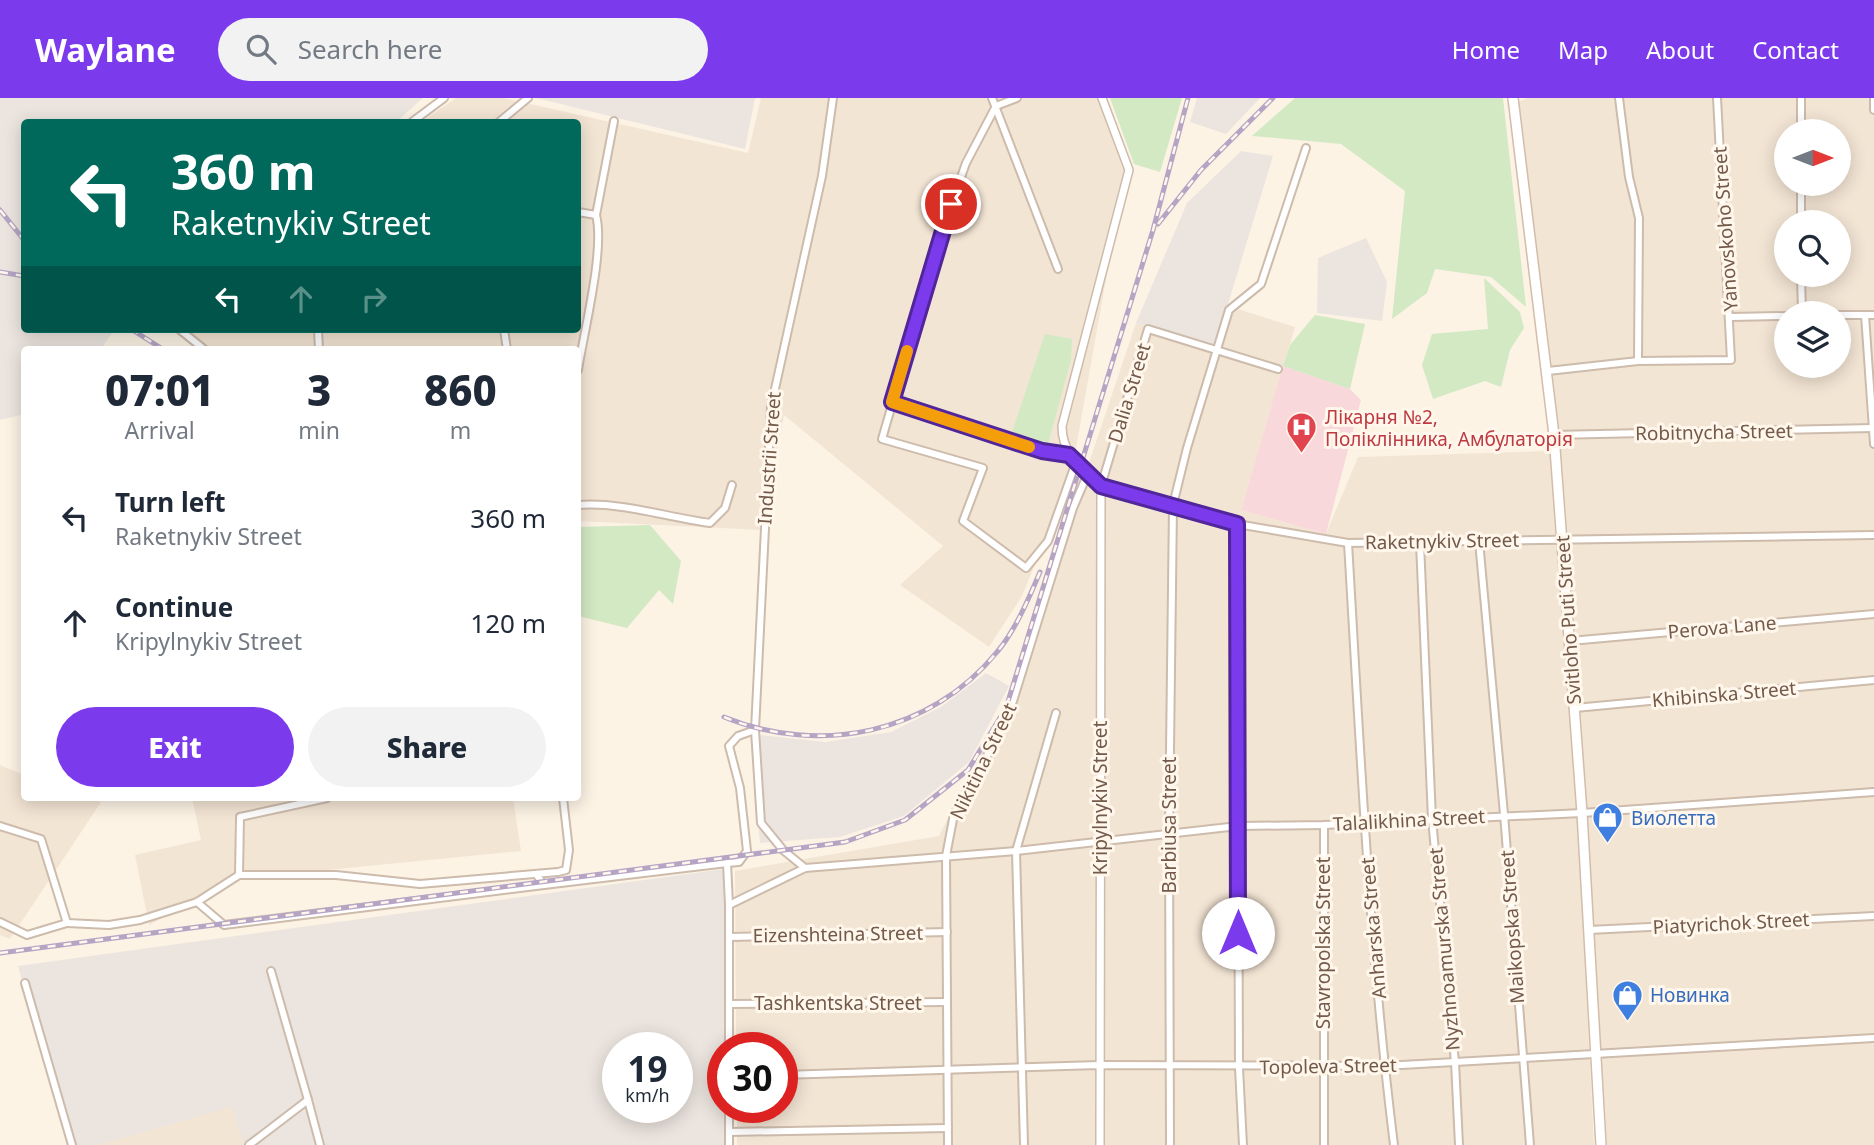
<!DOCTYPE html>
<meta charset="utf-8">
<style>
:root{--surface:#fff;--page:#f2f2f3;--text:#1f2937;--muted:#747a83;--accent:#7c3aed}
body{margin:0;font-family:"Noto Sans",sans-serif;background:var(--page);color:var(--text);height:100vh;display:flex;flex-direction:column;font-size:26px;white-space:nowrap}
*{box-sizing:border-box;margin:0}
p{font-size:23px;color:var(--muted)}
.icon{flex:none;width:38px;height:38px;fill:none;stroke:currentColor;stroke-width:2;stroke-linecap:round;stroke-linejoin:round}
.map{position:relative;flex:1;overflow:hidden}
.panel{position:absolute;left:21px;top:248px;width:560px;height:455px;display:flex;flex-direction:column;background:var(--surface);border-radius:7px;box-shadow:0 4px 18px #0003}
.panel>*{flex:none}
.hud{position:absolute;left:21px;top:21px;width:560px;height:214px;border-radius:7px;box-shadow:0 4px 18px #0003;background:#00695c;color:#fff;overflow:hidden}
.needle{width:46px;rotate:90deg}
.buttons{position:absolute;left:1774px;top:21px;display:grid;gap:14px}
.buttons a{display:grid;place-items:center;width:77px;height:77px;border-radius:50%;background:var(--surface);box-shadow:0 4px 18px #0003;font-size:35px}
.speed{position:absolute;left:602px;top:934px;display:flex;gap:14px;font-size:35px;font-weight:700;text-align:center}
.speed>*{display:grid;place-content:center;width:91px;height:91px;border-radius:50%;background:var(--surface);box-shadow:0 4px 18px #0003;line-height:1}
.speed small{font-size:18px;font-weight:400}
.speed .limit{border:10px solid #d22;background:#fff;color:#111}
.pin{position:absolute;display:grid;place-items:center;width:60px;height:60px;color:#fff;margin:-30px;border:4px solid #fff;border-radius:50%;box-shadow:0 2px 7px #0007}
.me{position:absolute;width:77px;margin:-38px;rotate:0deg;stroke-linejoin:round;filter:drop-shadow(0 0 5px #0008)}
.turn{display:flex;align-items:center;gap:24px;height:147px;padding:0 35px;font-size:32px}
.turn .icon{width:91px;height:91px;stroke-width:2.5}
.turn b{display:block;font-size:49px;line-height:60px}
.lanes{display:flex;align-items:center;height:66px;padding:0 35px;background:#0003;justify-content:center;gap:35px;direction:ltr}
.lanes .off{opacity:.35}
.eta{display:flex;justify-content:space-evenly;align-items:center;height:119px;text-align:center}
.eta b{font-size:42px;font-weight:800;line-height:49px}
.cta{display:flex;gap:14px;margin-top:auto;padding:14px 35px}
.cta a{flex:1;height:80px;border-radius:42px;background:var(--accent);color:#fff;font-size:28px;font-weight:800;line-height:80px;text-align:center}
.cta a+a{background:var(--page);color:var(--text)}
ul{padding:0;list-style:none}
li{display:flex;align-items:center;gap:21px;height:105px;padding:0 35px}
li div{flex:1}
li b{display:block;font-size:26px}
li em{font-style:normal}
header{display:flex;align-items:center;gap:42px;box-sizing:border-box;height:98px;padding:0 35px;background:var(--accent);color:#fff}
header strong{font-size:33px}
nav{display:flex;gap:38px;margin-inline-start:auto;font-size:24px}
.search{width:490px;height:63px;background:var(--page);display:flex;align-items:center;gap:18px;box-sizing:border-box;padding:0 24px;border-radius:38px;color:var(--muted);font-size:26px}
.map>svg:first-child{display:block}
.residential{fill:#f3e5d4;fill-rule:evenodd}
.industrial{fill:#ece5df;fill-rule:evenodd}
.medical{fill:#f9d8dc}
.green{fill:#d2e9c4}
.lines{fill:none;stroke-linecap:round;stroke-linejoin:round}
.minor-casing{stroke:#cdbbac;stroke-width:10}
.tertiary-casing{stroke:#cdbbac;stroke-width:10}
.secondary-casing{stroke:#d2bdac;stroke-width:12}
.minor{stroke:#fff;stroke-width:6}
.tertiary{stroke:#fff;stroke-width:7}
.secondary{stroke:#fff;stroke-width:9}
.rail-casing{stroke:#b6a4c5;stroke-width:5}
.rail{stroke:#fff7eb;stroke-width:2.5;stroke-dasharray:8;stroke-linecap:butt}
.route-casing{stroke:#51269a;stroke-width:18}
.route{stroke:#7c3aed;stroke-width:12}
.slow{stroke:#f59e0b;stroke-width:12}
.labels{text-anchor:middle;stroke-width:6;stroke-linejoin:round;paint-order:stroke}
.street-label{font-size:19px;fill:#745a4b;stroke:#fff7eb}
.health-label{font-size:19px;fill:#be3a42;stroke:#fff7eb;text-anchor:start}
.shop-label{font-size:19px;fill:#366cbe;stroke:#fff7eb;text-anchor:start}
</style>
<header>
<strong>Waylane</strong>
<div class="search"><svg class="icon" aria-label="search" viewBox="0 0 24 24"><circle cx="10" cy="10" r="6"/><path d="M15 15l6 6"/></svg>Search here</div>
<nav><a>Home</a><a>Map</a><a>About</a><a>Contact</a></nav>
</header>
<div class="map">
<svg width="1874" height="1047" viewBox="0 0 1874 1047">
<rect width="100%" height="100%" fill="#fcf3e5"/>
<g class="residential">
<path d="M456,0H503L748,55L761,0H1106L1127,63L1071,378L1022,498L989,549L900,487L943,448L784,317L761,432L578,423V252H201L179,237L174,231H578V24H421Z"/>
<path d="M1527,0H1874V1047H1607L1579,602L1558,331L1518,4ZM1787,33H1839V86H1787ZM1787,124H1839V177H1787ZM1787,215H1839V268H1787Z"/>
<path d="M1228,208L1295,229L1241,412L1326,436L1358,359L1550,353L1577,707L1594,1047H737V1010H782V950H736L735,773L939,738L1011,597L1136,225L1214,249Z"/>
<path d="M0,667L24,677V700H88L101,704L10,841L0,837Z"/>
<path d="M192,700H513L521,753L237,781L149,827L135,757L201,742Z"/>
<path d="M210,892L253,1047H70Z"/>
</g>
<g class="industrial">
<path d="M0,0H423L396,24H24V231H115L100,252H24V316L0,322Z"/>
<path d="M536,0H755L745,51Z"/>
<path d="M1197,0H1260L1226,36L1190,24Z"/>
<path d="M1241,53L1273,58L1215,249L1136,225L1187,105Z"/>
<path d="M1366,140L1387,184L1382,223L1317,215L1318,160Z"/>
<path d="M986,575L1009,588L969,664L904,718L840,739L760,745L750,636L825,644L891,634L941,609Z"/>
<path d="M724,771V1047H244L232,1009L98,1047H67L18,868ZM618,950H677V1010H618Z"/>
</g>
<path class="medical" d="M1283,268L1350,291L1361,302L1326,436L1241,412Z"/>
<g class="green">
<path d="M1110,0H1182L1160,74L1134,66Z"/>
<path d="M1295,0H1503L1526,209L1491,179L1435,171L1427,195L1392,221L1405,93L1341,46L1252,38Z"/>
<path d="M1484,180L1520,214L1524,230L1510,252L1501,289L1485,283L1433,301L1422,267L1432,236L1488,231Z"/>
<path d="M1315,217L1365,226L1350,291L1283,268L1290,247Z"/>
<path d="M1045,236L1072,241L1071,262L1047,350L1011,337Z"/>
<path d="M650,427L681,463L673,506L659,492L627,530L578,518V429Z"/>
</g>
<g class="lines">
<defs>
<g id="minor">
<path d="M992,0L1058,171"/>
<path d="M1017,0L996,8L966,65L944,127L882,341L983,370L963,423L1026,470L1048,443L1076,364"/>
<path d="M1619,0L1629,79L1639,120L1638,263"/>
<path d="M1801,0V33"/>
<path d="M1874,0V12"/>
<path d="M412,24L444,0"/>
<path d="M499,24L528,0"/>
<path d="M1801,86V124"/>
<path d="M578,114L596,117"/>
<path d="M1801,177L1802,215"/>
<path d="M1839,217H1865"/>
<path d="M1874,217H1865L1874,346"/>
<path d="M1730,219L1787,218"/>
<path d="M179,231L205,252"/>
<path d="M318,231L319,252"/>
<path d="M504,231L507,252"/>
<path d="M1278,271L1148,231L1101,388L1237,426L1348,445L1874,437"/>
<path d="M578,272C584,233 605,151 596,117L614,23"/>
<path d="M1548,273L1638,263L1731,262L1717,0"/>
<path d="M892,304L1042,353L1069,357"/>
<path d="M1554,337L1874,330"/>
<path d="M578,407C624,404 665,419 710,425L725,410L732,387"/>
<path d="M1237,426L1239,970L1243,1047"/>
<path d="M1479,443L1504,716L1530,1047"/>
<path d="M1348,445C1360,646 1369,847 1394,1047"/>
<path d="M1420,445L1432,721L1455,964L1459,1047"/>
<path d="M1570,543L1874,516"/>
<path d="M1575,610L1874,582"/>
<path d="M0,728L41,741L67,825L27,837L0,824"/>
<path d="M727,765L739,764L747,753L740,690L729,648L738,638L755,632"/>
<path d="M805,770L783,752L761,725L755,632L771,309L822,78L833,0"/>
<path d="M536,776L544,787L727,765L729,807"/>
<path d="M239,777L240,719L327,700"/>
<path d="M197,804L224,827L544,787"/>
<path d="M67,825L109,827L140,822L197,804L239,777H336L420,786L558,774L566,772L569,752L563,700"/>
<path d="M1589,832L1874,818"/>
<path d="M729,839L947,834"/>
<path d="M271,873L308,1002"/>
<path d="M25,885L72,1047"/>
<path d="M729,906L947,904"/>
<path d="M729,950V807L805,770L1016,753L1238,728L1324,727L1582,715L1874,694"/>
<path d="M782,977L1099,967L1384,968L1874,940"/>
<path d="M729,1010V1047"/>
<path d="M729,1034L948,1030"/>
<path d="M249,1047L308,1002L320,1047"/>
<path d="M948,1047L946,758L954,716L986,660L1013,603L1073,410L1088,375"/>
<path d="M1024,1047L1016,753L1056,615"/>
<path d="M1170,1047L1169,735L1173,407L1187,350L1229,212L1261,186L1306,50"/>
<path d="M1324,1047V727"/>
</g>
<path id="tertiary" d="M1100,1047L1101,388C1082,370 1062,357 1062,328L1129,72L1102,0"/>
<path id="secondary" d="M1513,0L1554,337L1582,715L1601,1047"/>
</defs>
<use href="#minor" class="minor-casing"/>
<use href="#tertiary" class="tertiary-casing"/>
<use href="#secondary" class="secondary-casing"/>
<use href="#minor" class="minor"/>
<use href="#tertiary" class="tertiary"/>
<use href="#secondary" class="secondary"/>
<defs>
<g id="rail">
<path d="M0,112L24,142"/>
<path d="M1158,126L1201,72L1273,0"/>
<path d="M0,174L24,178"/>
<path d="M131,231L164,252"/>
<path d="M724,619C820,658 930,636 997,554C1015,533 1029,500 1040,474"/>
<path d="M0,855L845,744L905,722L968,672L1006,610L1153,132L1188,0"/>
</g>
</defs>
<use href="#rail" class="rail-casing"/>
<use href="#rail" class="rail"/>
</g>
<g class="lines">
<defs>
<path id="route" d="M951,106L892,304L1042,353L1069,357L1101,388L1237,426L1238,835"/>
</defs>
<use href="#route" class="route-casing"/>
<use href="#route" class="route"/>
<path class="slow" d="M907,253L892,304L1029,349"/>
</g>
<defs>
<symbol id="hospital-pin" viewBox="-11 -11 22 30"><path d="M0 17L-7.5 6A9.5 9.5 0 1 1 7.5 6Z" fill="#e0444e" stroke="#fff7eb"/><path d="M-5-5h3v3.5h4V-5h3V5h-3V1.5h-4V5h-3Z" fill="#fff"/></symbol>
<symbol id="shop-pin" viewBox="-11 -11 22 30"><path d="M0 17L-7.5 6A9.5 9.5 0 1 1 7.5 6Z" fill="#3f7fe0" stroke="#fff7eb"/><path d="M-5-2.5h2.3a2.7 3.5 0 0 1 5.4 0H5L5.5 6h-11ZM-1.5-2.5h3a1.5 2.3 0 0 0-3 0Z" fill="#fff"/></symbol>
</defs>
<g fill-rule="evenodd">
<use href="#hospital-pin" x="1284" y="312" width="35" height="47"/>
<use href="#shop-pin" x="1590" y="702" width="35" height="47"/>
<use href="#shop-pin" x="1610" y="880" width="35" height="47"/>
</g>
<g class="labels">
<g class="street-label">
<text transform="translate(1725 131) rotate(-94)" y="7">Yanovskoho Street</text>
<text transform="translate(1129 295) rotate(-73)" y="7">Dalia Street</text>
<text transform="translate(1714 334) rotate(-1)" y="7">Robitnycha Street</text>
<text transform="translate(769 360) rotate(-86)" y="7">Industrii Street</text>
<text transform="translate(1442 443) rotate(-1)" y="7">Raketnykiv Street</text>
<text transform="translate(1568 522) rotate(-94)" y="7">Svitloho Puti Street</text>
<text transform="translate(1722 529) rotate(-5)" y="7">Perova Lane</text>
<text transform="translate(1724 596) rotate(-5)" y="7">Khibinska Street</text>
<text transform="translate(983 663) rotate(-64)" y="7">Nikitina Street</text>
<text transform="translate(1100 700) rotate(-90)" y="7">Kripylnykiv Street</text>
<text transform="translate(1409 722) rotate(-3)" y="7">Talalikhina Street</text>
<text transform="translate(1169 727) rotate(-90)" y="7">Barbiusa Street</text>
<text transform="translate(1731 825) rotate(-3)" y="7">Piatyrichok Street</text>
<text transform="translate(1512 829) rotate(-94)" y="7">Maikopska Street</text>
<text transform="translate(1373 830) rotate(-95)" y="7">Anharska Street</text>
<text transform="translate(838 836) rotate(-1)" y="7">Eizenshteina Street</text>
<text transform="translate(1323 845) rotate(-90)" y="7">Stavropolska Street</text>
<text transform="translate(1444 851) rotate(-95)" y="7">Nyzhnoamurska Street</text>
<text x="838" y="912">Tashkentska Street</text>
<text transform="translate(1328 968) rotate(-1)" y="7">Topoleva Street</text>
</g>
<g class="health-label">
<text x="1325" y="326">Лікарня №2,<tspan x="1325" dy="22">Поліклінника, Амбулаторія</tspan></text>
</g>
<g class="shop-label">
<text x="1631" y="727">Виолетта</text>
<text x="1650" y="904">Новинка</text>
</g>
</g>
</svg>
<div class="buttons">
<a><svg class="needle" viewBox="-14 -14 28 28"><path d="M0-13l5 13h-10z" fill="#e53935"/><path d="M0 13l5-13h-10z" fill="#747a83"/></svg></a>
<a><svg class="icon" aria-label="search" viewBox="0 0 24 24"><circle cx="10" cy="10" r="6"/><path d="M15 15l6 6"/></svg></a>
<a><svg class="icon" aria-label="layers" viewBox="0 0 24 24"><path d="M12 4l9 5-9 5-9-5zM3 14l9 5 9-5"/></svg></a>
</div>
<div class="speed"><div>19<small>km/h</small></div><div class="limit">30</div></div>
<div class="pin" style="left:951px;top:106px;background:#d93025"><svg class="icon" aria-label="arrive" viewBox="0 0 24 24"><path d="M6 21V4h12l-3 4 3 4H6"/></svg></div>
<svg class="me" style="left:1238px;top:835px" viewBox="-20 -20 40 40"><circle r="19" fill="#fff"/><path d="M0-13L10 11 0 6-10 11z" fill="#7c3aed"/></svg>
<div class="hud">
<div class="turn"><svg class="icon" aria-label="left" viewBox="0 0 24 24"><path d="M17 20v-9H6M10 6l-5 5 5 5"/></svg><div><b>360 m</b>Raketnykiv Street</div></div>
<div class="lanes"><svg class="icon" aria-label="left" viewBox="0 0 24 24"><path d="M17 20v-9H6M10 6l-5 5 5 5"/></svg><svg class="icon off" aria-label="ahead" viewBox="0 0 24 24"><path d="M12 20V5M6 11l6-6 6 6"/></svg><svg class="icon off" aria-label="right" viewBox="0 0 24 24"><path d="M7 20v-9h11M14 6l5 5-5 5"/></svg></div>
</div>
<section class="panel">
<div class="eta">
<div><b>07:01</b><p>Arrival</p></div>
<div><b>3</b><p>min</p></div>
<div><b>860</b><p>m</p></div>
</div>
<ul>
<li><svg class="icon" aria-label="left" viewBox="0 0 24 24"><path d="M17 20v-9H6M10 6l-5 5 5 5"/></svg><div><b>Turn left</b><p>Raketnykiv Street</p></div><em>360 m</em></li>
<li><svg class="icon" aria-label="ahead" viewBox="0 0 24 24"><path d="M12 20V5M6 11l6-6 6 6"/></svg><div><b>Continue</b><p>Kripylnykiv Street</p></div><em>120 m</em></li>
</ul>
<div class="cta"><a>Exit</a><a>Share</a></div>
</section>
</div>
